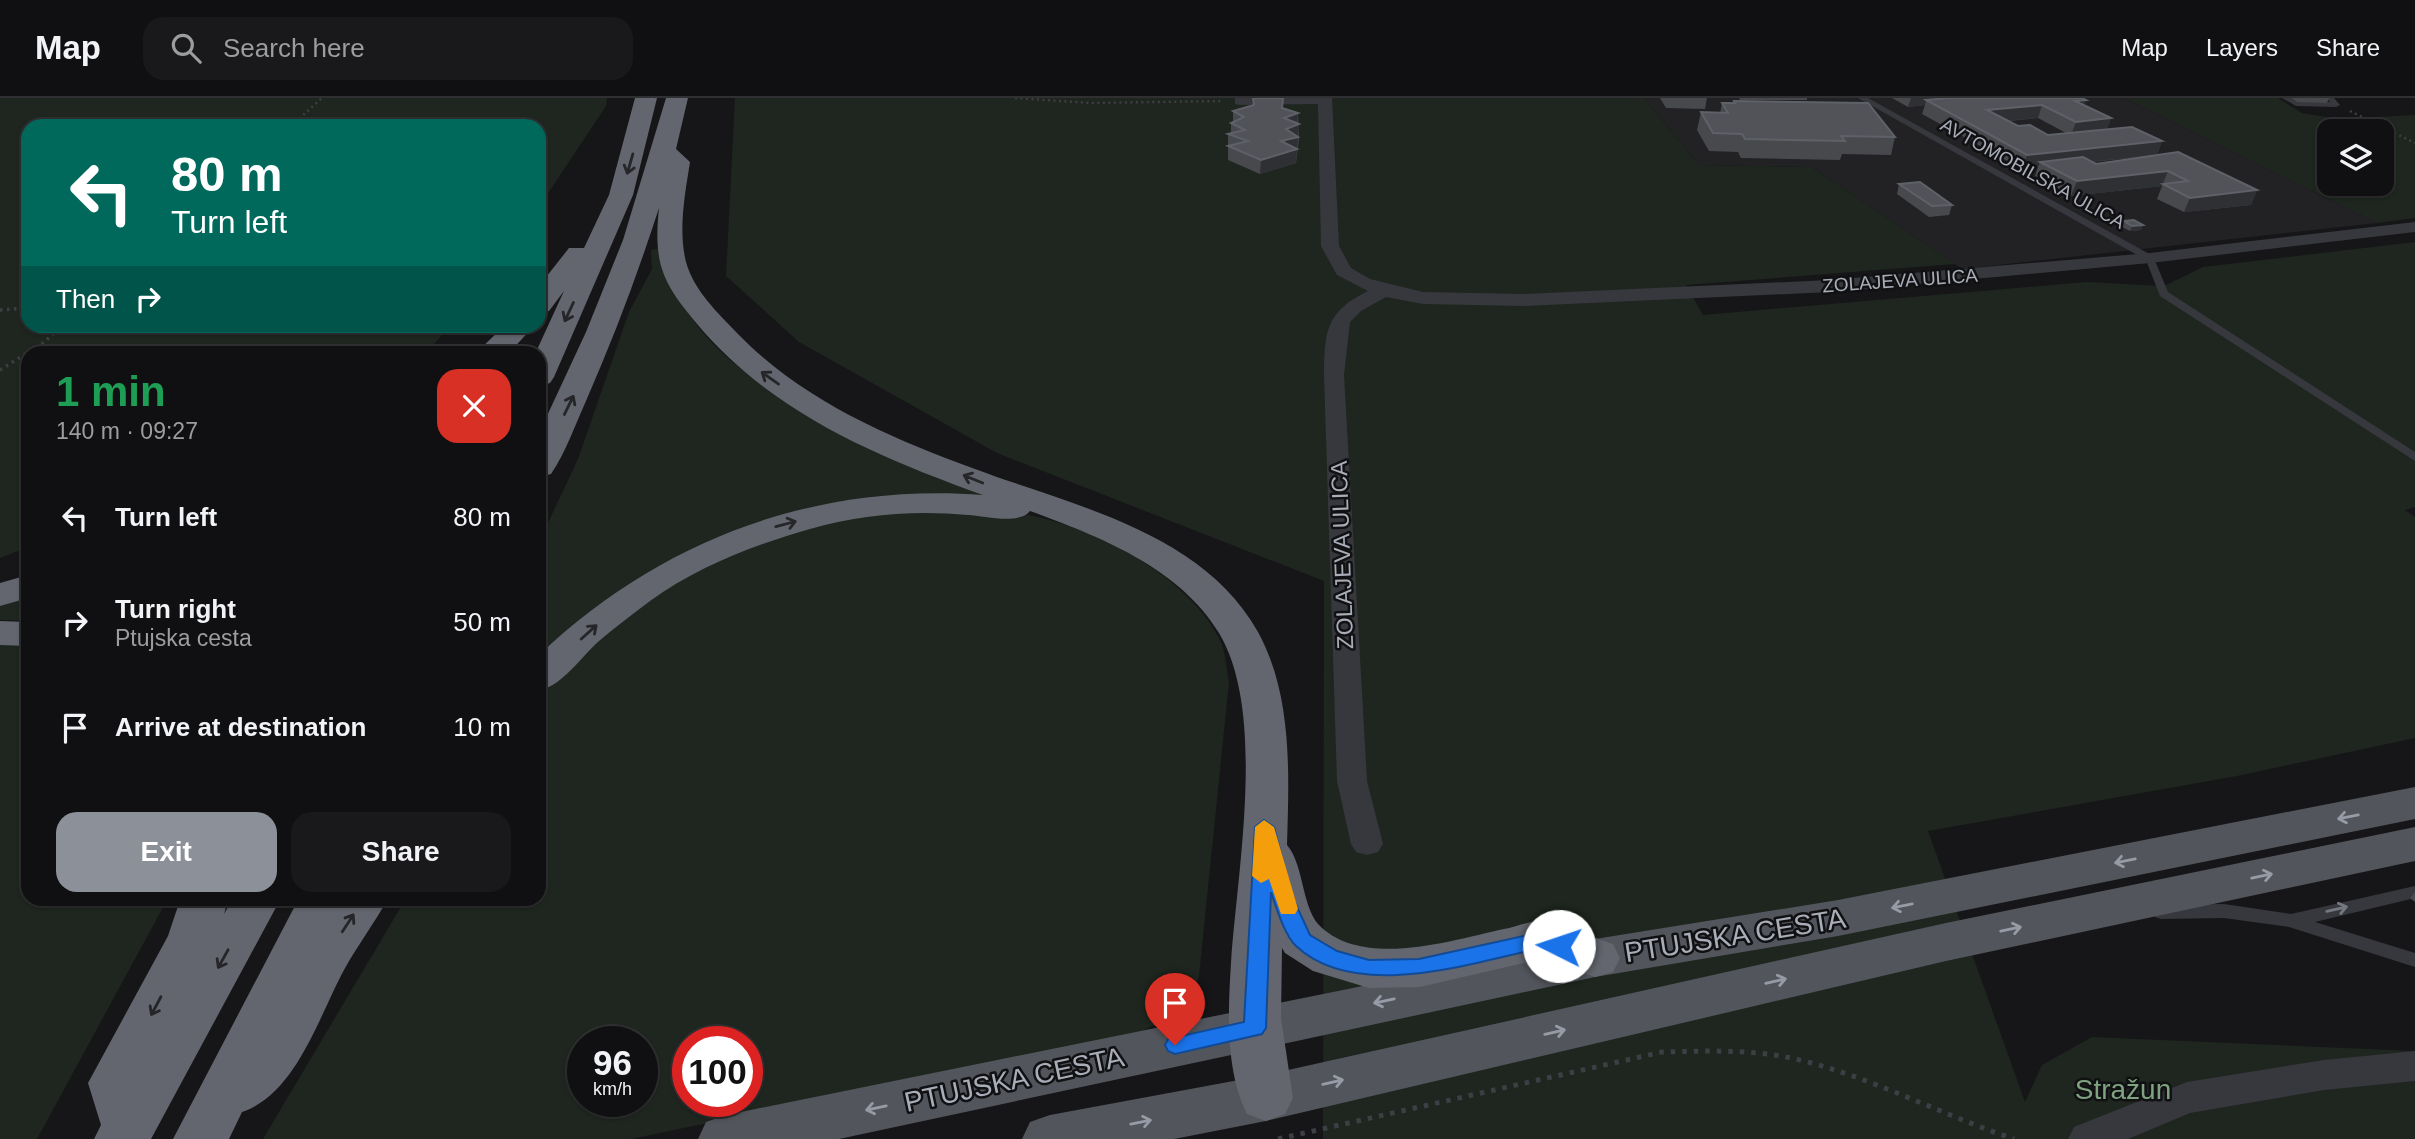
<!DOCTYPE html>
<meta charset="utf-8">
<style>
:root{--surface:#101012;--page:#19191b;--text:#f1f3f6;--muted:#9c9d9f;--line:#303032;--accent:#8c9099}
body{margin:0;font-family:Arial,sans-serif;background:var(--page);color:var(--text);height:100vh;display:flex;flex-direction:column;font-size:26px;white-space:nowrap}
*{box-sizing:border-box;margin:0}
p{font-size:23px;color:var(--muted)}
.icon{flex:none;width:38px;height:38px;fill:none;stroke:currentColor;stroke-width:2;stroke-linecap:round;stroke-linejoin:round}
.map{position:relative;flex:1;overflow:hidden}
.details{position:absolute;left:21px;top:248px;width:525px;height:560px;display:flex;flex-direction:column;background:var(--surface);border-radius:21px;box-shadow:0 2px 5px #0004,0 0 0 2px var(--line)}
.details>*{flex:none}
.guide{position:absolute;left:21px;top:21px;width:525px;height:214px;border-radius:21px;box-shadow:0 2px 5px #0004,0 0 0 2px var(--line);background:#00695c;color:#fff;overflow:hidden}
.buttons{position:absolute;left:2317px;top:21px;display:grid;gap:14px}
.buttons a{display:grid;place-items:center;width:77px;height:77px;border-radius:14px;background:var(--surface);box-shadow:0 2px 5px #0004,0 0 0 2px var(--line);font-size:35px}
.speed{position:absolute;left:567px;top:928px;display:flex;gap:14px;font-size:35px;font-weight:700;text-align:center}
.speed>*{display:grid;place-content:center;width:91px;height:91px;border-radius:50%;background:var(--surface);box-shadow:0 2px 5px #0004,0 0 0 2px var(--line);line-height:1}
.speed small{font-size:18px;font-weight:400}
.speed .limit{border:10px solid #d22;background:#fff;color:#111}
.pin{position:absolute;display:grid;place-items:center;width:60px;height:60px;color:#fff;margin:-72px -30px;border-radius:50% 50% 50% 0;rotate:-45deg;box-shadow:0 0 7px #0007}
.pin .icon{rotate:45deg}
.me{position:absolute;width:77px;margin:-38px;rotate:274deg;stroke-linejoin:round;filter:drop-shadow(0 0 5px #0008)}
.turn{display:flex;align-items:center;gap:24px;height:147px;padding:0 35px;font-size:32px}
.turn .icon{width:91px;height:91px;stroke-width:2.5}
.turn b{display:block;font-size:49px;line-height:60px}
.then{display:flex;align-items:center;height:66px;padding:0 35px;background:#0003;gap:14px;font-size:26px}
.round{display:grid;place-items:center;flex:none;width:74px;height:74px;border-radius:21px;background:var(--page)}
.summary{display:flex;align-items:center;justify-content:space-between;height:119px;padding:0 35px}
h1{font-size:42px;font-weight:700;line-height:52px;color:#1e9e55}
.cta{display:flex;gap:14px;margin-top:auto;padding:14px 35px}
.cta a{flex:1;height:80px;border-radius:21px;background:var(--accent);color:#fff;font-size:28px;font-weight:700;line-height:80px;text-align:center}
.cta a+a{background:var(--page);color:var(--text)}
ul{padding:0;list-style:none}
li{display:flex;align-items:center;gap:21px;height:105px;padding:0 35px}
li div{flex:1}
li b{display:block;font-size:26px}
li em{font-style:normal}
header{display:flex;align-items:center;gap:42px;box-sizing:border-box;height:98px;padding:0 35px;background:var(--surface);border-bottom:2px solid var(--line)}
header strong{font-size:33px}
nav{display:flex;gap:38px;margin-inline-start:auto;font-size:24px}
.search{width:490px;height:63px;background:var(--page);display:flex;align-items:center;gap:18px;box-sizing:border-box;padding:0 24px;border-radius:21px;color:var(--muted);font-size:26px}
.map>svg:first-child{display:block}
.built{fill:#222225}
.green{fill:#1e261f;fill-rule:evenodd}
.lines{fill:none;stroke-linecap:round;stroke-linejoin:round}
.path-far2{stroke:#3d3f44;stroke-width:2.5;stroke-dasharray:2 3.5;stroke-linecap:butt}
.path-far1{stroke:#3d3f44;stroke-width:3.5;stroke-dasharray:2.5 4.5;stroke-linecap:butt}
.path{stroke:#3d3f44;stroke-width:5;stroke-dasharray:4.5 7;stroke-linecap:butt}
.lane{fill:#37383d;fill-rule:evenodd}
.street{fill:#37383d;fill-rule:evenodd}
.primary{fill:#53555c;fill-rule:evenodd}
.highway{fill:#63666e;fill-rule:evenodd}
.wall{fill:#47494d;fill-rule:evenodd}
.shaded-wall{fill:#2f3033}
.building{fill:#525359;stroke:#5f6168;stroke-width:2}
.oneway{stroke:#26262a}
.oneway2{stroke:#979ba6}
.oneway3{stroke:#757881}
.route{fill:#1a73e8;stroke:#114b97;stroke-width:2}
.slow{fill:#f59e0b}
.labels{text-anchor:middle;stroke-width:5;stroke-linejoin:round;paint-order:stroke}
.far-street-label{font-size:19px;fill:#a8adb8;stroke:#111113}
.street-label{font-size:23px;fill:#a8adb8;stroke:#111113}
.near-street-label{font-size:28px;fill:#a8adb8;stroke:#111113}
.near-park-label{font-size:28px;fill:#7fa381;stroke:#111113}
</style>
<header>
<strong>Map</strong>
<div class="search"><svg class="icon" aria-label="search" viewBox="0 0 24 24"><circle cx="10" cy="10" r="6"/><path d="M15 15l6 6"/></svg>Search here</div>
<nav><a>Map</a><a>Layers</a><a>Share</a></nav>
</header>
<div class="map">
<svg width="2415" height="1041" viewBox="0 0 2415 1041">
<rect width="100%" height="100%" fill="#161618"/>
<path class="built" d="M1644,0H2124L2377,125L1962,171L1812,69L1699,67Z"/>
<g class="green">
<path d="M0,0H607L606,8L539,109V28H28V228H450L426,255L28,256V449L0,460Z"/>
<path d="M735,0H1644L1699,67L1812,69L1955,166L1686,187L1703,217L2086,184L2164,188L2203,169L2415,144V409L2405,412L2415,419V640L2237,678L1928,733L2025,1004L2042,967L2092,939L2415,953V1041H1323L1324,483L997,355L799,244L726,178Z"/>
<path d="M2124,0H2278L2302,15L2367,26L2381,24L2379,19L2415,17V120L2377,125ZM2329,33H2382V86H2329Z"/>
<path d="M661,150C670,180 682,211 703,235C776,318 908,360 1008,404L819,409L731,434L649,477L539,567V444L578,361L629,214L652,171L651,152Z"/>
<path d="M915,410C947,411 980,411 1012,414C1085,424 1186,474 1220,542C1226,554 1226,571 1229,584L1199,878C1187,915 1169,920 1136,936L631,1041H263L405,802H539V599L613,525L687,475L759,440L840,420ZM583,943H642V1003H583ZM688,943H747V1003H688Z"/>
<path d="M28,493V523L0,522V502Z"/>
<path d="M0,544H28V802H167L37,1041H0Z"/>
</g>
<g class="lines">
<g class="path-far2">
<path d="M1015,0L1091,5L1222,3"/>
<path d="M2350,13L2415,45"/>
<path d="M291,28L322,0"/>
</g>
<g class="path-far1">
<path d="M0,212L28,210"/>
<path d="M0,272L43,245L62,228"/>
</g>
<path class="path" d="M1278,1041L1662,954C1705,953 1749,951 1791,960C1868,977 1939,1016 2014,1041"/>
<g class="lane">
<path d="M1858,0H1868L2153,158L2168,194L2415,354V363L2160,198L2146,162Z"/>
<path d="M2282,0H2291L2298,4H2330L2326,0H2334L2340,7L2336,9L2296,8Z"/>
<path d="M2415,788V800L2315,824L2415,855V869L2289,829L2224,820L2161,821L2155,819L2152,814L2155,809L2161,807L2224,806L2291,816Z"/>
</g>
<g class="street">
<path d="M1235,0H1332L1339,148L1351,170L1370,181L1423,194L1524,196L1830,182L2150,155L2415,124V134L2150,165L1830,194L1524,208L1423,206L1386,199L1361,213L1350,224L1344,277L1367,683L1383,746L1378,754L1367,757L1356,754L1351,746L1337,683L1324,277C1325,234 1325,214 1368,193L1337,177L1321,148L1318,6L1240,7L1235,6Z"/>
<path d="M2415,953V983L2324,992L2190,1015L2128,1041H2068L2074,1029L2187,984L2324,962Z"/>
</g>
<g class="primary">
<path d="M2415,689V721L1838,838L1595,879L839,1041H698L706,1024L726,1017L1595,841L1838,802Z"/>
<path d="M2415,729V763L1946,863L1266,1023L1174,1041H1022L1030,1024L1050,1017L1266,977L1946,825Z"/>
</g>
<g class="highway">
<path d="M635,0H657L633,97L554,279L550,285L539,288V256H535L564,193L549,213L539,215V188L569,150H584L609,97Z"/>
<path d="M666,0H688L676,51L690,64C685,96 678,132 686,164C694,193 718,215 738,236C803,303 890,340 975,371C1074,408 1202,434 1258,534C1293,598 1289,677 1287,747C1305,768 1301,812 1322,830C1367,870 1453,842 1504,831C1515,829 1529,823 1541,823C1559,823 1594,840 1613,846L1620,860L1613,874L1595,879L1541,861L1420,889L1369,890L1313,873L1285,855L1282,850L1281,920L1293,1000L1285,1016L1266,1023L1247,1016C1225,972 1228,913 1231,865C1237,774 1267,615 1219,535C1179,469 1098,438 1030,413C1019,427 985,418 968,417C917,412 860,416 810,431C754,447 697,469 650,503C633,516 615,529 599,543C580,560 564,586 539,593V557C660,442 815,384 983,397C876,358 772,315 697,226C683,209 667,190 661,168C656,149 657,129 659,110C638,175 614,239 586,303C575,327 566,354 551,376L539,379V335L586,234L623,142Z"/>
<path d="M504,228H534L508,256H475Z"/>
<path d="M28,477V500L0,508V485Z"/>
<path d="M0,523L28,524V548L0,547Z"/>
<path d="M180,802H228L224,816L232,802H280L151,1041H94L101,1027L88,985L168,838Z"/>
<path d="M298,802H387C374,826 357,848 344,872C319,918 296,996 242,1014L229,1041H173Z"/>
</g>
</g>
<g class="wall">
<path d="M1253,0L1298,15L1299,40L1296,65L1260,76L1228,62V36L1231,35V25H1233V13L1253,7Z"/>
<path d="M1660,0H1707L1705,11L1666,10Z"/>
<path d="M1739,0H1807V2H1740Z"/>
<path d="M1892,0H2082L2086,2L2084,7L2111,20L2107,31L2162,43L2157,57L2092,64L2096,66L2178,54L2257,92L2251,107L2184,114L2157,101L2162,88L2071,98L2035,78L2038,69L2022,71L1922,16L1925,7L1908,9ZM2038,20L2066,35L2048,37L2018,28L2008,23Z"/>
<path d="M2291,0H2329L2327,5L2297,4Z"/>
<path d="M1734,3L1895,39L1891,57L1842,56L1840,62L1741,60L1738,54L1709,53L1697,32L1701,14L1720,15L1722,5H1733Z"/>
<path d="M1899,86L1952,107L1949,117L1929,119L1897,96Z"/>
<path d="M2124,123L2143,127L2141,132L2130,133L2122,129Z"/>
<path d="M2415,794V804L2410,800Z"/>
</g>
<g class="shaded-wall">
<path d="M1911,0H1951L1926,2L1925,7L1908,9Z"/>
<path d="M2086,2L2081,15L2075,3Z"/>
<path d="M2042,7L2038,20L1983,25L1987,12Z"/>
<path d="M1298,15L1297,27L1299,26L1296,65L1260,76L1261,62L1281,43L1284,20Z"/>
<path d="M2111,20L2106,34L2071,37L2076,24Z"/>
<path d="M2162,43L2157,57L2048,68L2040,64L2038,69L2022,71L2027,57Z"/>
<path d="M2168,73L2162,88L2071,98L2077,83Z"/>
<path d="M2257,92L2251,107L2184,114L2190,100Z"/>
<path d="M2143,127L2141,132L2130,133L2132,128Z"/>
</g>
<g class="building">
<path d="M1253,0H1283L1282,10L1298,15L1284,20L1299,26L1286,31L1298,39L1281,43L1297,51L1261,62L1228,48L1248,43L1228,36L1245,32L1231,25L1244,19L1233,13L1254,7Z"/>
<path d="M1949,0H2082L2086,2L2075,3L2111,20L2076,24L2042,7L1987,12L2018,28L2030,27L2048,37L2132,29L2162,43L2027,57L1926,2Z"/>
<path d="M1734,3L1868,5L1895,39L1841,38L1845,43L1745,41L1742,36L1713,35L1701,14L1728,15L1722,5H1735Z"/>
<path d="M2178,54L2257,92L2190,100L2163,86L2188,83L2168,73L2077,83L2040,64L2083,59L2096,66Z"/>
<path d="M1920,84L1952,107L1932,108L1899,86Z"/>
<path d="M2134,122L2143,127L2132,128L2124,123Z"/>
</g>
<defs><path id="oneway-shaft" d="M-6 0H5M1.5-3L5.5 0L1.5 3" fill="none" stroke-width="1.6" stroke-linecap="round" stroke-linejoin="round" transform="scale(1.75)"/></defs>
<g class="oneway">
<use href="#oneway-shaft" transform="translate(630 66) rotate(106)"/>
<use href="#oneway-shaft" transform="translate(569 214) rotate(115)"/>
<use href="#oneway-shaft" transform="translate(770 280) rotate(-145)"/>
<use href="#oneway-shaft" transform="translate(569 307) rotate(-64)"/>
<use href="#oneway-shaft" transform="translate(973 381) rotate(-158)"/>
<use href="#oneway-shaft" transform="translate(786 426) rotate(-15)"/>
<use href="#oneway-shaft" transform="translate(589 534) rotate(-42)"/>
<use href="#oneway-shaft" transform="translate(348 825) rotate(-57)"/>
<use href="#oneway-shaft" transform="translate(223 861) rotate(119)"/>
<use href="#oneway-shaft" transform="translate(156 908) rotate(118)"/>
</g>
<g class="oneway2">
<use href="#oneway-shaft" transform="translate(2348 719) rotate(169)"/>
<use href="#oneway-shaft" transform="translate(2125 763) rotate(169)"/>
<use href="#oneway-shaft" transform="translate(2262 778) rotate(-12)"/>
<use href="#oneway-shaft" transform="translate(1902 808) rotate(169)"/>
<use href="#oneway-shaft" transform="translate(2011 831) rotate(-12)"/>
<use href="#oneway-shaft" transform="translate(1776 883) rotate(-13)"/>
<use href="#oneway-shaft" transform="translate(1384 903) rotate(168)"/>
<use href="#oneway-shaft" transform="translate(1555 934) rotate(-13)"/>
<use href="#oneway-shaft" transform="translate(1333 984) rotate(-13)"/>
<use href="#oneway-shaft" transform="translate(876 1010) rotate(168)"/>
<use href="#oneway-shaft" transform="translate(1141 1024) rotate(-11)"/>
</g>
<use class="oneway3" href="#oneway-shaft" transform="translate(2337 811) rotate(-13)"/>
<path class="route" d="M1264,722L1274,729L1292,798L1310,837L1337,853L1369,862L1419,861L1542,834L1567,842L1570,848L1567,853L1559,856L1541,850C1472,865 1356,904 1296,848C1285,838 1276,809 1271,794L1266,930L1262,936L1175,956L1168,953L1165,947L1168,941L1244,924L1255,729Z"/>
<path class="slow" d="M1264,722L1274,729L1298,811L1295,816H1281L1269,781L1261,785L1252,778L1255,729Z"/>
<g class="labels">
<g class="far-street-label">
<text transform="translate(2033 75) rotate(29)" y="7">AVTOMOBILSKA ULICA</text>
<text transform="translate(1900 182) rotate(-4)" y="7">ZOLAJEVA ULICA</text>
</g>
<g class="street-label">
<text transform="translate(1342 457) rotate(-92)" y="8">ZOLAJEVA ULICA</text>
</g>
<g class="near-street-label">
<text transform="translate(1735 837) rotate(-9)" y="10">PTUJSKA CESTA</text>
<text transform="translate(1014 981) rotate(-12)" y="10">PTUJSKA CESTA</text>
</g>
<g class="near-park-label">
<text x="2123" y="1001">Stražun</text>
</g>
</g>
</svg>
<div class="buttons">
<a><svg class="icon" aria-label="layers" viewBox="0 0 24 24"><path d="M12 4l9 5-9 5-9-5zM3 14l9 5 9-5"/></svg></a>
</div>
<div class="speed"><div>96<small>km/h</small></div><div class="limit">100</div></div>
<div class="pin" style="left:1175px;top:947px;background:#d93025"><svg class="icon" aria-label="arrive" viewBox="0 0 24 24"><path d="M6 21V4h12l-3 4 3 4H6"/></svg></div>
<svg class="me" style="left:1559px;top:848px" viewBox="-20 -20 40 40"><circle r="19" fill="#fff"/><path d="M0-13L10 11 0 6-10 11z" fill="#1a73e8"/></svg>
<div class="guide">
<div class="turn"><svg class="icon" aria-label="left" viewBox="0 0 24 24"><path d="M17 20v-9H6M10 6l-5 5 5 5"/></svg><div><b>80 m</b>Turn left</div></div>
<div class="then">Then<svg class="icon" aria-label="right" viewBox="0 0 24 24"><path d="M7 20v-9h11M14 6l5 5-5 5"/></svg></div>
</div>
<section class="details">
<div class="summary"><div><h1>1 min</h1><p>140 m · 09:27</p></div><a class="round" style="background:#d93025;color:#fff"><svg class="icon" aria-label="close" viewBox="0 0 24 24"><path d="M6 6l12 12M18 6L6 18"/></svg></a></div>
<ul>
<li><svg class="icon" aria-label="left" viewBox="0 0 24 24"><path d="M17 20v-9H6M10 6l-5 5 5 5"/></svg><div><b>Turn left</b></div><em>80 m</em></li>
<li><svg class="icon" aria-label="right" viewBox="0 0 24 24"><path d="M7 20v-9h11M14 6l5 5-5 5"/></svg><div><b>Turn right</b><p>Ptujska cesta</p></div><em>50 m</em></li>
<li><svg class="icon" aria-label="arrive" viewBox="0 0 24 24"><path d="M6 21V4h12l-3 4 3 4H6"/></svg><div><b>Arrive at destination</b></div><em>10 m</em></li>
</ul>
<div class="cta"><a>Exit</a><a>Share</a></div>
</section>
</div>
